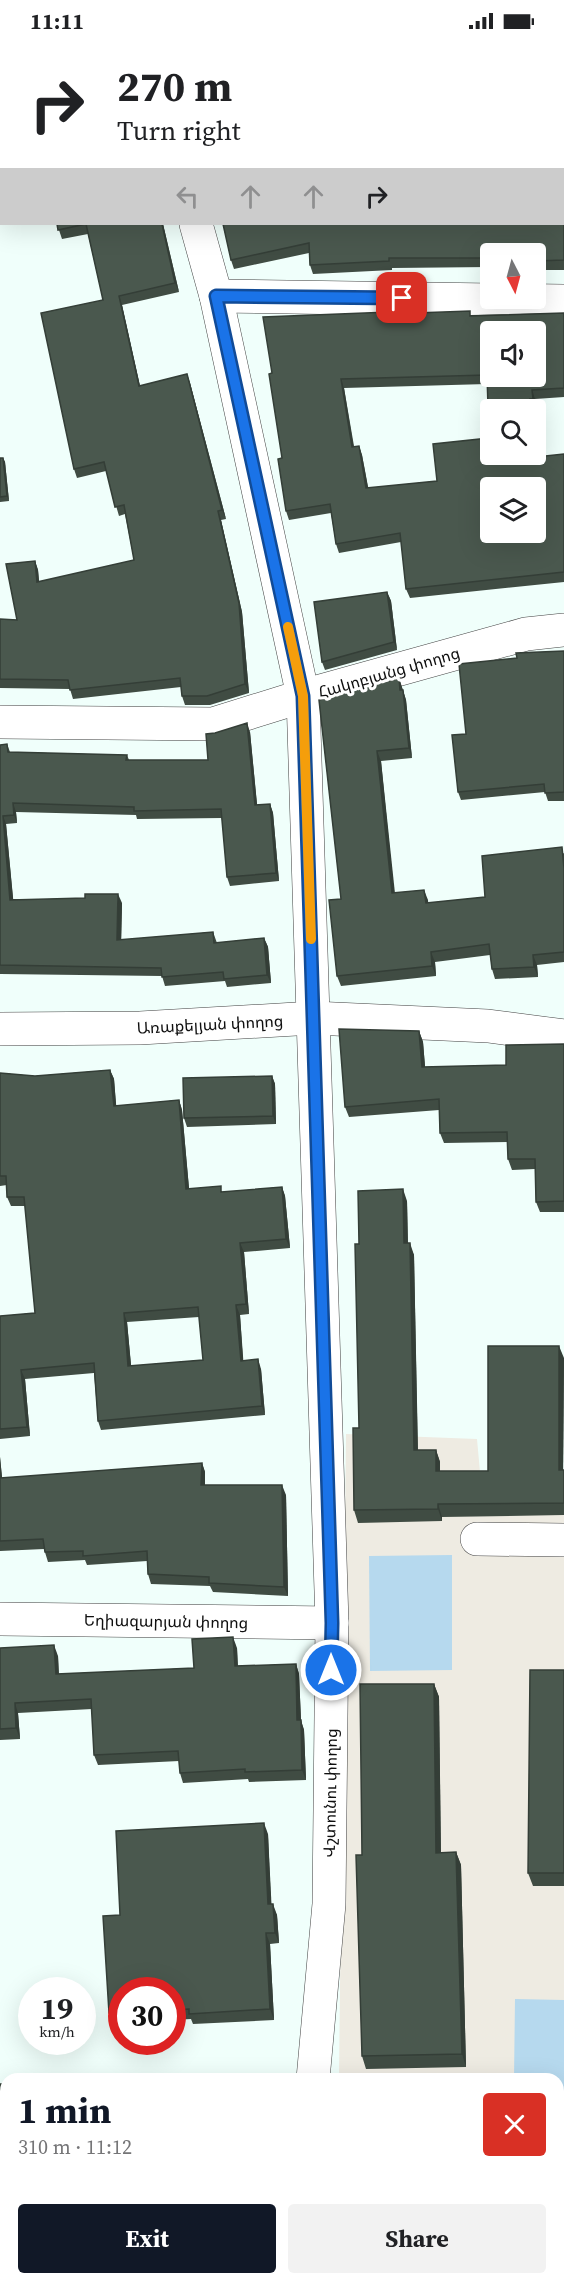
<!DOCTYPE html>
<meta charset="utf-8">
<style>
:root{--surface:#fff;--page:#f2f2f2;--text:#202124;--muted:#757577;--accent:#111827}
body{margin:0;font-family:"Source Serif 4","Noto Sans Armenian",serif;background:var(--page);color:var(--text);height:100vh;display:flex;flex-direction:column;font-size:22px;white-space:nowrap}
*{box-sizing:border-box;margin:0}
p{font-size:20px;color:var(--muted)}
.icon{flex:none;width:33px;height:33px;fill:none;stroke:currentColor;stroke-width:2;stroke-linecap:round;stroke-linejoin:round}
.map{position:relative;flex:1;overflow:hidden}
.drawer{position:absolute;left:0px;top:2031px;width:564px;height:212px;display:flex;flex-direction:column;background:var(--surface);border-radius:18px 18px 0 0;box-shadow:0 6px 24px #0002}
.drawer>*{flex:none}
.hud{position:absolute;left:0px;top:0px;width:564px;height:183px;box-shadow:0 6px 24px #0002;background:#fff;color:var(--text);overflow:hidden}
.needle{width:39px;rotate:174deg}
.buttons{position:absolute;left:480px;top:201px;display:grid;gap:12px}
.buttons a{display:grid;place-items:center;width:66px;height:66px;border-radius:6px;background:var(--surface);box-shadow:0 6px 24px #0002;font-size:30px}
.speed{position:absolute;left:18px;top:1935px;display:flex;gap:12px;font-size:30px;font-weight:700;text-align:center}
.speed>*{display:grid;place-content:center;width:78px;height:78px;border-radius:50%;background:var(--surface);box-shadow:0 6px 24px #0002;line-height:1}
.speed small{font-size:15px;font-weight:400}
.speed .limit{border:9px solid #d22;background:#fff;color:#111}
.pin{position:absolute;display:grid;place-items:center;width:51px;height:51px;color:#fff;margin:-26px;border-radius:12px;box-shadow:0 3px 9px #0006}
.me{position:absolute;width:66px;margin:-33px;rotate:0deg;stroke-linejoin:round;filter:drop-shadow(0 0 4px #0008)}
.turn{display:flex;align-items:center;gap:21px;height:126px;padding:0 18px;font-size:27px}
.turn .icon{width:78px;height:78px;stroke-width:2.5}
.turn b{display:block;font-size:42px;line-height:51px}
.lanes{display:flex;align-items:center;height:57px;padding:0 18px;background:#0003;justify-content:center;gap:30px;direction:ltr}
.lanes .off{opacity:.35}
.round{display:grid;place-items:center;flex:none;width:63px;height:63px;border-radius:6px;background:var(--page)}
.headline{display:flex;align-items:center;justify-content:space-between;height:102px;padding:0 18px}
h1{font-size:36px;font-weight:700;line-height:45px;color:var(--accent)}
.action{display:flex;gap:12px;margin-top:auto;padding:12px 18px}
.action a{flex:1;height:69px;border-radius:6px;background:var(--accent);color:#fff;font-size:24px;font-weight:700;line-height:69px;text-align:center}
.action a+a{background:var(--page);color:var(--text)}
.status{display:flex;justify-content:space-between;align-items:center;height:42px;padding:0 30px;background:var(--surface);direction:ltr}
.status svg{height:16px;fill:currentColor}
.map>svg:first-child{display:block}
.industrial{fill:#eeebe2}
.green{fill:#b6d9ee}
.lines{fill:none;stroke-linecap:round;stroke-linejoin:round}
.minor-casing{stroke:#424242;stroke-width:34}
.minor{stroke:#fff;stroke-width:33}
.wall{fill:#404c43;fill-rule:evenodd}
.shaded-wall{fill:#343e37}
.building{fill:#4a584e;stroke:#343e37;stroke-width:1.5;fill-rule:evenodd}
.route-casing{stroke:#114b97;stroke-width:15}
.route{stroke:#1a73e8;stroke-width:10}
.slow{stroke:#f59e0b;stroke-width:10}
.labels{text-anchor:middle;stroke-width:6;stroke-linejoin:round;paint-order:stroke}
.street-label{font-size:16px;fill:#0f0f0f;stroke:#fff}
</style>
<div class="status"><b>11:11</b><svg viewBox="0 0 49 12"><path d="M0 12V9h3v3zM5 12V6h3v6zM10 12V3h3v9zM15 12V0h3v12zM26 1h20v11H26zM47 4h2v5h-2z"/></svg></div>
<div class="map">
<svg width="564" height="2242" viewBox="0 0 564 2242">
<rect width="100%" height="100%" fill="#f0fffb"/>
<path class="industrial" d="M346,1392L477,1397L480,1430L564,1429V2242H337V2236H558V2037H339Z"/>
<g class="green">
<path d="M452,1513V1628L370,1629L369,1514Z"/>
<path d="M515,1957L564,1958V2075H558V2037H514Z"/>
</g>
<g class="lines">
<defs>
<g id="minor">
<path d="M147,0V2"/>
<path d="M196,182L216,254L303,654L332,1581L329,1862L313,2037"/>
<path d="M216,254L564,259"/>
<path d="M0,680L213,682L303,654L526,592L564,588"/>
<path d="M0,987L140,986L313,976L488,984L564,994"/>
<path d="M477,1497L564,1498"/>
<path d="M0,1577L332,1581"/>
<path d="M558,2084H564"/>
<path d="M0,2169H6"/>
<path d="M306,2242V2236"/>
</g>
</defs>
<use href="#minor" class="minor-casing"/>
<use href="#minor" class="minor"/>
</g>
<g class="wall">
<path d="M564,0V85H562V2H166Z"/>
<path d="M564,155V228H536V212H490V225L392,226V228L313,232L310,223L309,211L234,227L231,218L223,182Z"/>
<path d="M57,182H163L179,250L122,263L140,344L187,332L190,341L226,477L221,478L242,570L249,651L210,663H185L182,654L181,645L73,657L70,647L0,646V577L17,578L35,519L38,528L39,540L134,518L125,472L119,474L106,429L77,436L74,427L103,258L88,192L62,197Z"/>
<path d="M415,269L416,271L471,273L564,271V355L535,357L536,366H534L539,415L564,412V540L410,556L406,547L401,500L339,511L336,502L331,471L289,478L286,469L282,416L272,331ZM487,342L489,396L437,439L368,446L362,413L359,404H354L344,346Z"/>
<path d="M0,416H3L5,420L9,459L0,460Z"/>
<path d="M387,550L391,559L397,608L325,628L322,620Z"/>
<path d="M564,609V759H548L545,750L461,758L458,750L466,692L517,616Z"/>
<path d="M399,636L406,658L412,716L381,719L394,851L428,858V861L485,855L564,811V920L537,923L538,935L495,937L492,927L490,913L435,920L436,934L341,944L337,934L341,857L319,658Z"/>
<path d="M250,690L257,763L270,762L273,771L279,839L230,844L227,835L222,776L137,777L136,773L16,770L17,781L6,782L13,857L122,861L121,898L213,890L217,901L264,896L268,905L271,941L227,945L225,939L165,944L162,934L0,932V703L7,702L10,710L127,713L129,718H208Z"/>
<path d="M419,989L423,1000L425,1025L506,1023L564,1002V1170H540L536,1160L535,1127L512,1128L508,1117V1100L444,1101L440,1091L439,1068L349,1075L345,1065Z"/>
<path d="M110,1028L114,1037L116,1064L179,1058L182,1068L189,1147L222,1150L282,1145L285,1154L290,1206L244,1210L249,1272L240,1273L243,1319L261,1327L265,1373L101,1388L98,1379L94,1331L25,1337L30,1394L0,1397V1274L35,1271L25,1164H11L7,1155V1143L0,1144V1031L35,1034ZM199,1275L203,1318L131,1324L127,1280Z"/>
<path d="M272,1034L275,1042L276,1082L187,1085L184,1076Z"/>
<path d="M407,1159L408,1201L414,1213L418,1408H436L440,1420V1429H488L564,1316L563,1428H564V1473L442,1475V1479L358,1481L354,1468L359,1386V1202Z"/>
<path d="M0,1415L2,1436L202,1421L205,1430V1443L286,1453L288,1554L213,1550L210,1544L151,1542L148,1532L147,1519L87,1523L85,1518L48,1520L44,1507L0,1509Z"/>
<path d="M0,1606L58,1614L59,1632L194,1626L237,1606L238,1624L296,1622L299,1632L301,1679L304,1688L306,1738L249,1740L248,1737L183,1741L180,1731L179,1719L98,1723L94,1713L92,1667L18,1671L20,1697L0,1698Z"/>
<path d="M564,1628V1844H533L528,1831Z"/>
<path d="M434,1642L439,1655L441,1811L456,1810L461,1823L466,2025L366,2027L362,2014V1813Z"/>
<path d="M268,1792L271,1862L277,1873L279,1901L270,1902L274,1978L193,1982L191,1977L172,1978V1948H122V1981H112L109,1971L120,1873Z"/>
<rect x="0" y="2042" width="6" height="73"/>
</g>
<g class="shaded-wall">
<path d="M162,182H163L179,250L175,241Z"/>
<path d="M119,254L122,263L142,353L139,344Z"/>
<path d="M187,332L190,341L226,477L222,468Z"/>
<path d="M341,337L344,346L355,414L352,405Z"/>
<path d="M532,348L535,357L536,366L533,357Z"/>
<path d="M536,384L540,424L536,415Z"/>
<path d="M359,404L362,413L370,455L366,446Z"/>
<path d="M3,416L5,420L9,459L7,454Z"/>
<path d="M218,469L221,478L242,570L249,651L245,642Z"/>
<path d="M35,519L38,528L40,549L37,540Z"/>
<path d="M387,550L391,559L397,608L394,600Z"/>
<path d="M399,636L406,658L412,716L409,706Z"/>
<path d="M247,681L250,690L258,772L255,763Z"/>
<path d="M377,709L381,719L396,861L392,851Z"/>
<path d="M13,761L16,770L17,781L14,773Z"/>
<path d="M270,762L273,771L279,839L276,831Z"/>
<path d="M3,774L6,782L14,866L10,858Z"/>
<path d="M424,848L428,858L429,871L426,861Z"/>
<path d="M118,852L122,861L121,907L117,898Z"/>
<path d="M264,896L268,905L271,941L267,933Z"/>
<path d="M431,910L435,920L436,934L432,924Z"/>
<path d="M533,913L537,923L538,935L534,925Z"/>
<path d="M419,989L423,1000L426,1036L422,1025Z"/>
<path d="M110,1028L114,1037L117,1073L114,1064Z"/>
<path d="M272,1034L275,1042L276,1082L273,1074Z"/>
<path d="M179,1058L182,1068L190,1157L186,1147Z"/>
<path d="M282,1145L285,1154L290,1206L286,1197Z"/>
<path d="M403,1147L407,1159L408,1213L404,1201Z"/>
<path d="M240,1201L244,1210L249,1272L246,1262Z"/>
<path d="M410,1201L414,1213L418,1421L414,1408Z"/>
<path d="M236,1263L240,1273L244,1328L241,1319Z"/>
<path d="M124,1271L127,1280L132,1333L128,1324Z"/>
<path d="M559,1304L564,1316L563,1440L559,1428Z"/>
<path d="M258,1317L261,1327L265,1373L262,1364Z"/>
<path d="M21,1328L25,1337L30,1394L27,1385Z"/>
<path d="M436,1408L440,1420V1442L436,1429Z"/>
<path d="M0,1415L3,1445L0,1438Z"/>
<path d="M202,1421L205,1430V1453L201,1443Z"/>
<path d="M282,1443L286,1453L288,1554L284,1545Z"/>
<path d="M438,1462L442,1475V1479L438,1467Z"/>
<path d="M233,1595L237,1606L238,1634L235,1624Z"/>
<path d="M54,1603L58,1614L59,1642L56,1632Z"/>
<path d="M296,1622L299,1632L301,1678L304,1688L306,1738L302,1728L297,1678Z"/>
<path d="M434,1642L439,1655L441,1824L436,1811Z"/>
<path d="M15,1661L18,1671L20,1697L16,1686Z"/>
<path d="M264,1781L268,1792L272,1873L268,1862Z"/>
<path d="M456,1810L461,1823L466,2025L462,2012Z"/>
<path d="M273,1862L277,1873L279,1901L275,1891Z"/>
<path d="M266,1891L270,1902L274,1978L270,1967Z"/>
<rect x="264" y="2236" width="4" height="6"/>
<rect x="412" y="2236" width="5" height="6"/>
</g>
<g class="building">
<path d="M0,0H106V2H2V103L0,100Z"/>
<path d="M166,0H564V76H562V2H166Z"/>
<path d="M562,155H564V218L536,219V212H490V216H389V219L310,223L309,201L231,218L223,182H562Z"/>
<path d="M57,182H162L175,241L119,254L139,344L187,332L222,468L218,469L239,561L245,642L207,654H182L180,636L70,648L68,638L0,637V577L17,578L6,522L35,519L37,540L134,518L124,463L115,465L104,420L74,427L41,271L103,258L86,182L58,188Z"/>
<path d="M415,269V271L470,269V274L564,271V346L532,348L533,357H530L531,368H490V412H536V407V415L564,412V530L406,547L400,491L336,502L330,462L286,469L278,417L282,416L269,332L272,331L263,275ZM490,290H536V334H490ZM487,333L489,396L433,402L437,439L366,446L359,404L352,405L341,337ZM490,446H536V490H490Z"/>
<path d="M0,416H3L7,454L0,455Z"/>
<path d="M387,550L394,600L322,620L314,560Z"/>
<path d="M564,609V750L545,751L544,742L458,750L452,693L466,692L459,622L517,616L516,611Z"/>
<path d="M399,636L400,648H403L409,706L377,709L392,851L424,848L426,861L485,855L482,814L562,805L564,826V910L533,913L534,925L492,927L489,902L431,910L432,924L337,934L329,858L341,857L319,658Z"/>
<path d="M247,681L255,763L270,762L276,831L227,835L221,767L134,769V765L13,761L14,773L3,774L10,858L85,856V852H118L117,898L213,890L214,901L264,896L267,933L224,937L223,930L162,935L161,926L0,923V703L7,702L8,710L127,713L126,718H208L206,692L215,691Z"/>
<path d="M339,987L419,989L422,1025L506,1023V1003L564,1002V1159L536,1160L535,1117H508L507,1090L440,1091L439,1057L345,1065Z"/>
<path d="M110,1028L114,1064L179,1058L186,1147L221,1144V1150L282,1145L286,1197L240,1201L246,1262L236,1263L241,1319L258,1317L262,1364L98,1379L94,1321L21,1328L27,1385L0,1387V1274L35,1271L24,1155H7L6,1134H0V1031L35,1034ZM198,1265L203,1318L128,1324L124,1271Z"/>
<path d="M272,1034L273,1074L184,1076L183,1036Z"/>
<path d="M403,1147L404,1201H410L414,1408H436V1429H488V1304H559V1428H564V1461L438,1462V1467L354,1468L353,1386H359L355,1202H359L358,1149Z"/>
<path d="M202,1421L201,1443H282L284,1545L209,1541V1535L148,1532L147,1509L83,1514V1509L45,1510L43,1497L0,1499V1436Z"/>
<path d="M233,1595L235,1624L296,1622L297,1678H301L302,1728L245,1730V1727L180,1731L178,1709L94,1713L91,1657L15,1661L16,1686L0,1687V1606L54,1603L56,1632L194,1626L192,1597Z"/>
<path d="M530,1628H564V1831H528Z"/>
<path d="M360,1642H434L436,1811L456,1810L462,2012L362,2014L356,1813H362Z"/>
<path d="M264,1781L268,1862H273L275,1891H266L270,1967L189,1972V1967L172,1968V1948H122V1970L109,1971L103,1874L120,1873L116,1789Z"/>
<rect x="95" y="2033" width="45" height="4"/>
<rect x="0" y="2042" width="6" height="64"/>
<path d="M6,2205V2236H264V2242H0V2206Z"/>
<path d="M558,2206H564V2242H467V2236H558Z"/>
<rect x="362" y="2236" width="50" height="6"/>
</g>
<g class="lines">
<defs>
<path id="route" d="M331,1628L332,1581L303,654L216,254L402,256"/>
</defs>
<use href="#route" class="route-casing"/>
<use href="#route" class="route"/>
<path class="slow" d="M288,585L303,654L311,897"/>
</g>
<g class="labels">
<g class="street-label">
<text transform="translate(389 630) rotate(-16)" y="6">Հակոբյանց փողոց</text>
<text transform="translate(210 982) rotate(-3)" y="6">Առաքելյան փողոց</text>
<text transform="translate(166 1579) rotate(1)" y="6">Եղիազարյան փողոց</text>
<text transform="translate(330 1751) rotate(-89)" y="6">Վշտունու փողոց</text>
</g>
</g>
</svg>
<div class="buttons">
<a><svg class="needle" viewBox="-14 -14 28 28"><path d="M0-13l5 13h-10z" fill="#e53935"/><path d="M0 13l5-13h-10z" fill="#757577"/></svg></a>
<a><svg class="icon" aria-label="sound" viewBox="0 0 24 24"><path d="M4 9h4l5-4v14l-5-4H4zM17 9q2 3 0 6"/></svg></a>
<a><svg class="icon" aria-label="search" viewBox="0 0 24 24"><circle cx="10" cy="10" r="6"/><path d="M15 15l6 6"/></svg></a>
<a><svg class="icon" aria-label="layers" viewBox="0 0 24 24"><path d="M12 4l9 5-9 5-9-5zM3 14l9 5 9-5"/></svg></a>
</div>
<div class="speed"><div>19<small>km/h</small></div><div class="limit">30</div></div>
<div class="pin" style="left:402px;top:256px;background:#d93025"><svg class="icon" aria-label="arrive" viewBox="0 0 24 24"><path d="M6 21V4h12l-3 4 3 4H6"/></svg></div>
<svg class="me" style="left:331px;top:1628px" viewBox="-20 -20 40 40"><circle r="17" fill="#1a73e8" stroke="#fff" stroke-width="3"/><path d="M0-11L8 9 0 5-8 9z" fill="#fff"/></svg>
<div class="hud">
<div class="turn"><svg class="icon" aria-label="right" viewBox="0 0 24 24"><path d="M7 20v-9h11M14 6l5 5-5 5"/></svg><div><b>270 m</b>Turn right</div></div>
<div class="lanes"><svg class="icon off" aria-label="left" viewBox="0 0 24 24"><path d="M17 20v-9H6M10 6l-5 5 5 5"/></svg><svg class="icon off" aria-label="ahead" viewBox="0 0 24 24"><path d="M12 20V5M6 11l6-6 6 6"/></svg><svg class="icon off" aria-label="ahead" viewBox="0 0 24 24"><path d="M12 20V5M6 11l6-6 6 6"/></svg><svg class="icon" aria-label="right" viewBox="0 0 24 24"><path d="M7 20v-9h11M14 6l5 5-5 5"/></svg></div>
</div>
<section class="drawer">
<div class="headline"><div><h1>1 min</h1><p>310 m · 11:12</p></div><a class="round" style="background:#d93025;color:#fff"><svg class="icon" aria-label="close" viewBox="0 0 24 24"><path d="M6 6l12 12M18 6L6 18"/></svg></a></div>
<div class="action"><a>Exit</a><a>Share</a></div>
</section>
</div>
